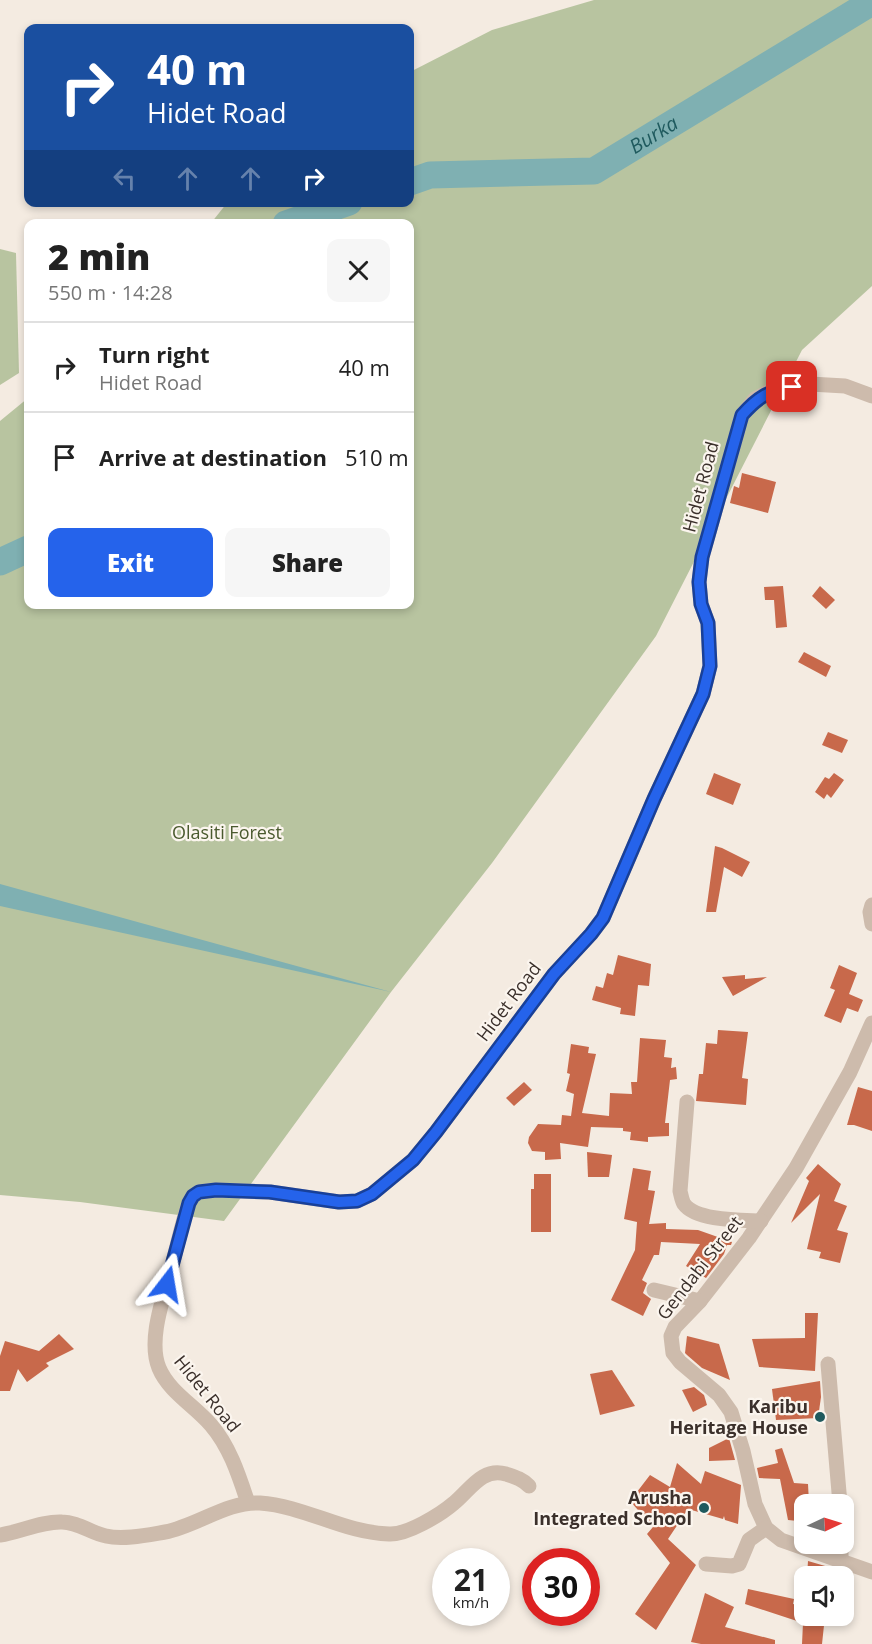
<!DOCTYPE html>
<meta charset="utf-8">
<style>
:root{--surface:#fff;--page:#f6f6f6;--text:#222;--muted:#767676;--line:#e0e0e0;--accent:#2563eb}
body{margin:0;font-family:"Open Sans",sans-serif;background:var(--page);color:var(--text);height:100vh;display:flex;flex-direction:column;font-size:22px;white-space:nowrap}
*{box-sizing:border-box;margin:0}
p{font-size:20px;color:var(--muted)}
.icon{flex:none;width:33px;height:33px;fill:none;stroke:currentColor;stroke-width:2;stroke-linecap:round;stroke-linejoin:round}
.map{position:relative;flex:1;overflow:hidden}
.panel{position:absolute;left:24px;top:219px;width:390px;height:390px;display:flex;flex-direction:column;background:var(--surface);border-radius:12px;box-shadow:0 3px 9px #0003}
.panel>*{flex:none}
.banner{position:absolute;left:24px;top:24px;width:390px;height:183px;border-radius:12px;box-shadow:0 3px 9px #0003;background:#1a4fa0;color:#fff;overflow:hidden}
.needle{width:39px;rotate:86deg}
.tools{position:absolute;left:794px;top:1494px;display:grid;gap:12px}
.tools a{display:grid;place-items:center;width:60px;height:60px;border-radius:12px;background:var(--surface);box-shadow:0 3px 9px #0003;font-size:30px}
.speed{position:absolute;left:432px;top:1548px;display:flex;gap:12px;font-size:30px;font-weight:700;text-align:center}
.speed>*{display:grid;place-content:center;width:78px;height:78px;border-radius:50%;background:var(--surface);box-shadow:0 3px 9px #0003;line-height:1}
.speed small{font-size:15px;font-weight:400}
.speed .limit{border:9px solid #d22;background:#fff;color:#111}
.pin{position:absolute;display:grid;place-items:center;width:51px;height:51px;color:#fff;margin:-26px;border-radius:12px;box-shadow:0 3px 9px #0006}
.me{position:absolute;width:66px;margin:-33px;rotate:14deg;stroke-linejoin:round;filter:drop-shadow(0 0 4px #0008)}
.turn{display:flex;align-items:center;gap:21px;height:126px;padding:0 24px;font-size:27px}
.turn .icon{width:78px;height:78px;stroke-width:2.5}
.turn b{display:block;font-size:42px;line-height:51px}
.lanes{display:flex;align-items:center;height:57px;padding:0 24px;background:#0003;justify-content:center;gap:30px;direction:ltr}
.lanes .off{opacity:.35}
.round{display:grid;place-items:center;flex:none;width:63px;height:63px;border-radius:12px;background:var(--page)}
.headline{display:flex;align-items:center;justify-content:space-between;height:102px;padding:0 24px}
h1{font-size:36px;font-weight:800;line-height:45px}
.button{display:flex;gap:12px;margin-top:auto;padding:12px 24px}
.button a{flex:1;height:69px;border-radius:12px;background:var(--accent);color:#fff;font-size:24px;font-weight:800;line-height:69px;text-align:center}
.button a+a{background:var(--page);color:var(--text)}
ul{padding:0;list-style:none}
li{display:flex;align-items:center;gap:18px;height:90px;padding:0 24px;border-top:2px solid var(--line)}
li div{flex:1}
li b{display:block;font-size:22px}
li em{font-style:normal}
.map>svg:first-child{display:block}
.green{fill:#b8c4a0}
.water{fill:#7fb0b2}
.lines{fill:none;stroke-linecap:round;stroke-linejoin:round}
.river{stroke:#7fb0b2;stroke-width:27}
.building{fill:#c8694b}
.street{stroke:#cdbbac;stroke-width:15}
.route-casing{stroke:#184099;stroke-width:15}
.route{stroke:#2563eb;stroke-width:10}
.poi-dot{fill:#1f5a5e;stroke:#fbf5ee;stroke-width:2}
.labels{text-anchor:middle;stroke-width:4.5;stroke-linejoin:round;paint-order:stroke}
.street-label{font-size:18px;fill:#3b302b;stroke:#fbf5ee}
.park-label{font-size:18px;fill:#4a5a2e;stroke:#fbf5ee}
.poi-label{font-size:18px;font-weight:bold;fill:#3b302b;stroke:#fbf5ee;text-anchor:end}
.water-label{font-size:20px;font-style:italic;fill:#1f5a5e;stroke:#fbf5ee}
</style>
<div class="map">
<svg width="872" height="1644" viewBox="0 0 872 1644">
<rect width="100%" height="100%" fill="#f4ebe1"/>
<g class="green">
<path d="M594,0H872V286L802,350L656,636L492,863L391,992L224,1221L80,1202L0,1195V421L28,398V604H410V224L211,223L227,203L410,202V72L492,30Z"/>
<path d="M0,249L16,253L19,373L0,385Z"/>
</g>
<path class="water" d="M0,884L391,992L0,906Z"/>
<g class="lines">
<g class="river">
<path id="s1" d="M410,182L430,175L594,171L872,2"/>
<path d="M286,224L349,202"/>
<path d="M0,562L28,549"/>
</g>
</g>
<g class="building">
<path d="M742,473L776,482L768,513L730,503L734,486L739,488Z"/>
<path d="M783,586L787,627L776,628L774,600H765L764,587Z"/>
<path d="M820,586L835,600L826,609L812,596Z"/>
<path d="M804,652L831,666L826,677L798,662Z"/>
<path d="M828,732L848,740L842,753L822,745Z"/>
<path d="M714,773L741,784L733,805L706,794Z"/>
<path d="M834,773L844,780L831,798L827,794L824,799L815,792L825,777L829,779Z"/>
<path d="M715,846L722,848L750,862L742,877L724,867L716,912H706Z"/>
<path d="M618,955L651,964L649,986L638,985L635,1016L620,1014L621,1008L592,1000L596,986L603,988L607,973L613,975Z"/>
<path d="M839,965L857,973L849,994L863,1000L858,1012L847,1008L841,1023L824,1016L835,990L830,988Z"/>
<path d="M745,975V979L767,977L733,996L722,977Z"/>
<path d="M718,1030L748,1032L742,1078L748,1079L746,1105L696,1101L699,1074H703L706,1043L717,1044Z"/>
<path d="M640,1038L666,1040L664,1057L672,1058L671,1068L676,1067L677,1079L670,1080L665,1123H669V1136L648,1137V1142L630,1140L631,1132L623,1131V1128L591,1127L588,1147L560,1143L561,1159L545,1160V1152L532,1151L528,1143L529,1137L538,1124L561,1125L562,1115L571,1116L574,1094L566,1091L570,1074L567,1073L571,1044L589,1047L588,1053L596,1054L582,1113L609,1116L610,1093L632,1094L631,1082H637Z"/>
<path d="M524,1082L532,1090L514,1106L506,1098Z"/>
<path d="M858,1087L872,1091V1131L854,1125H847Z"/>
<path d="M587,1152L612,1155L609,1177H588Z"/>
<path d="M818,1164L841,1184L834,1201L847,1206L837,1230L848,1233L840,1263L819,1258L821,1252L807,1249L820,1194L791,1223L809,1181L806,1178Z"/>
<path d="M633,1168L651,1171L648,1190L655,1191L649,1224L666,1223V1229L698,1230L732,1242L731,1245H727L724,1254L706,1278L686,1266L700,1244L661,1242L659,1255H654L642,1280L647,1283L643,1293L651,1299L643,1316L611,1300L635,1250L637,1222L624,1219Z"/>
<path d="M534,1174H551V1232H531V1189H534Z"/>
<path d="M805,1313H818L815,1371L759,1367L752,1339L805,1338Z"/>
<path d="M59,1334L74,1349L46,1363L49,1366L27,1382L18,1369L10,1391H0V1356L5,1341L39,1351Z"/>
<path d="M687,1336L719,1344L730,1380L702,1368L687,1355L685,1353Z"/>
<path d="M612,1370L635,1406L600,1415L590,1374Z"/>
<path d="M820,1381L821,1397L818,1418L776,1420L772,1389Z"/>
<path d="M694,1387L704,1395L707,1405L693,1412L682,1390Z"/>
<path d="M729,1438L735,1460L709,1461V1448Z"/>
<path d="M782,1448L794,1483L808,1484L809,1503L802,1502L798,1521L788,1520L780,1479L759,1478L757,1468L778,1463L775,1450Z"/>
<path d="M677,1463L701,1484L705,1471L741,1485L738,1524L725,1520L724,1516L723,1519L688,1509L668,1539L696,1565L656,1630L635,1614L670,1563L647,1534L653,1527L630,1501L650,1475L670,1487Z"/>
<path d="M808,1561L832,1568L831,1576H807Z"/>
<path d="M748,1589L794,1599L793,1604L804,1606V1616H825L822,1644H802L803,1623L745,1604Z"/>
<path d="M705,1593L734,1607L725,1627L775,1640V1644H701L691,1642Z"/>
</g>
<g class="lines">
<g class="street">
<path d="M872,905L870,912L872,924"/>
<path d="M872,1023L850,1072L796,1168L749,1238L700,1301L675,1327L671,1336L673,1353L680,1362L719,1395L731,1412L743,1451L755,1504L766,1528L781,1540L872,1572"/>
<path d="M687,1102L680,1191C681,1195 682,1201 684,1204C696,1221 742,1220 761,1221"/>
<path d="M654,1290L700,1301"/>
<path d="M828,1364L840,1504"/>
<path d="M248,1503C239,1476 230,1447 211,1425C195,1406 169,1392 159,1368C147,1339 165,1294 172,1265C178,1244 182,1223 189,1203L193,1196L199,1192L216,1190L270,1192L339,1202L357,1201L372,1194L413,1160L436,1132L554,974L591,934L603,918L654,799L703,694L710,666L708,623L701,604L699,582L702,557L742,415L755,399L774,389L810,384L845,386L872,396"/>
<path d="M0,1535C20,1532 42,1521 62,1522C78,1522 91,1533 106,1536C123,1540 147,1535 165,1532C197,1526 227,1501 260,1503C305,1506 344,1533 389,1534C407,1535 440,1515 454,1503C470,1490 482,1467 506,1474C515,1477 522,1479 529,1486"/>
<path d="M841,1562V1544"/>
<path d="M706,1564L732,1566L739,1564L749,1540L766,1528"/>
</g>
</g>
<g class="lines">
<defs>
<path id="route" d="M167,1284L189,1203L193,1196L199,1192L216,1190L270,1192L339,1202L357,1201L372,1194L413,1160L436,1132L554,974L591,934L603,918L654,799L703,694L710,666L708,623L701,604L699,582L702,557L742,415C758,397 768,391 792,387"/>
</defs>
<use href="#route" class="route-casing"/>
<use href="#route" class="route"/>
</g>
<g class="poi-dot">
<circle cx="820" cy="1417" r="6"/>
<circle cx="704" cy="1508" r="6"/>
</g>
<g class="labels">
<g class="street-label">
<text transform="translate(701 487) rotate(-75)" y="6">Hidet Road</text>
<text transform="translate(509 1002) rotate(-53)" y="6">Hidet Road</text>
<text transform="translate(700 1268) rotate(-52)" y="6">Gendabi Street</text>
<text transform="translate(207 1394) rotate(51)" y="6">Hidet Road</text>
</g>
<g class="park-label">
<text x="227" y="839">Olasiti Forest</text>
</g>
<g class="poi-label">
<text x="808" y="1413">Karibu<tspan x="808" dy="21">Heritage House</tspan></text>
<text x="692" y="1504">Arusha<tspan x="692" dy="21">Integrated School</tspan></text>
</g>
<g class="water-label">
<text dy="7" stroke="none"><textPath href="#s1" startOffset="255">Burka</textPath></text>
</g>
</g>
</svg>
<div class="tools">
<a><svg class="needle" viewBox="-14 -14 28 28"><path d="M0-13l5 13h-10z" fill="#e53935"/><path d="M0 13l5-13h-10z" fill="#767676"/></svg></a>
<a><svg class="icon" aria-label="sound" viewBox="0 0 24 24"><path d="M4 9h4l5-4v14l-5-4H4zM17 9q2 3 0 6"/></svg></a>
</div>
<div class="speed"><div>21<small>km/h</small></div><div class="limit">30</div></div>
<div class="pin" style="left:792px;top:387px;background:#d93025"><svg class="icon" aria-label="arrive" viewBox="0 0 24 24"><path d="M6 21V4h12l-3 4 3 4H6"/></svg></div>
<svg class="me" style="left:167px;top:1284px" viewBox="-20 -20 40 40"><path d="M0-17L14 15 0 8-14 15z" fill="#2563eb" stroke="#fff" stroke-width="4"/></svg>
<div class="banner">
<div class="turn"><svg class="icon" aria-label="right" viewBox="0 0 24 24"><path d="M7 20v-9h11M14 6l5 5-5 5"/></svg><div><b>40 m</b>Hidet Road</div></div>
<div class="lanes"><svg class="icon off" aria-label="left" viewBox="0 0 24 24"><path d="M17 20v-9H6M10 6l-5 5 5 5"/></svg><svg class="icon off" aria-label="ahead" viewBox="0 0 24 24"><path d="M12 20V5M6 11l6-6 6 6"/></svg><svg class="icon off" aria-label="ahead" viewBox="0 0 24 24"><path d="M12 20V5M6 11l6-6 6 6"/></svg><svg class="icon" aria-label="right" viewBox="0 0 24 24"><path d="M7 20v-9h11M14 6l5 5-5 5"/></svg></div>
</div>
<section class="panel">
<div class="headline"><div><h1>2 min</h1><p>550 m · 14:28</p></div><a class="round"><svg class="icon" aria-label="close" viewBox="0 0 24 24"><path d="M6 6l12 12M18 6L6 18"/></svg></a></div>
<ul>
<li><svg class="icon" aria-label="right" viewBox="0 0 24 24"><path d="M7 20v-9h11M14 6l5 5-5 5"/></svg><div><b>Turn right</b><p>Hidet Road</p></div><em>40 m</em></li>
<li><svg class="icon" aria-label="arrive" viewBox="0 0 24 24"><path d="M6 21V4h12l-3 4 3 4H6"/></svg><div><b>Arrive at destination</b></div><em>510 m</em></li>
</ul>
<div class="button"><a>Exit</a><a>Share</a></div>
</section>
</div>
